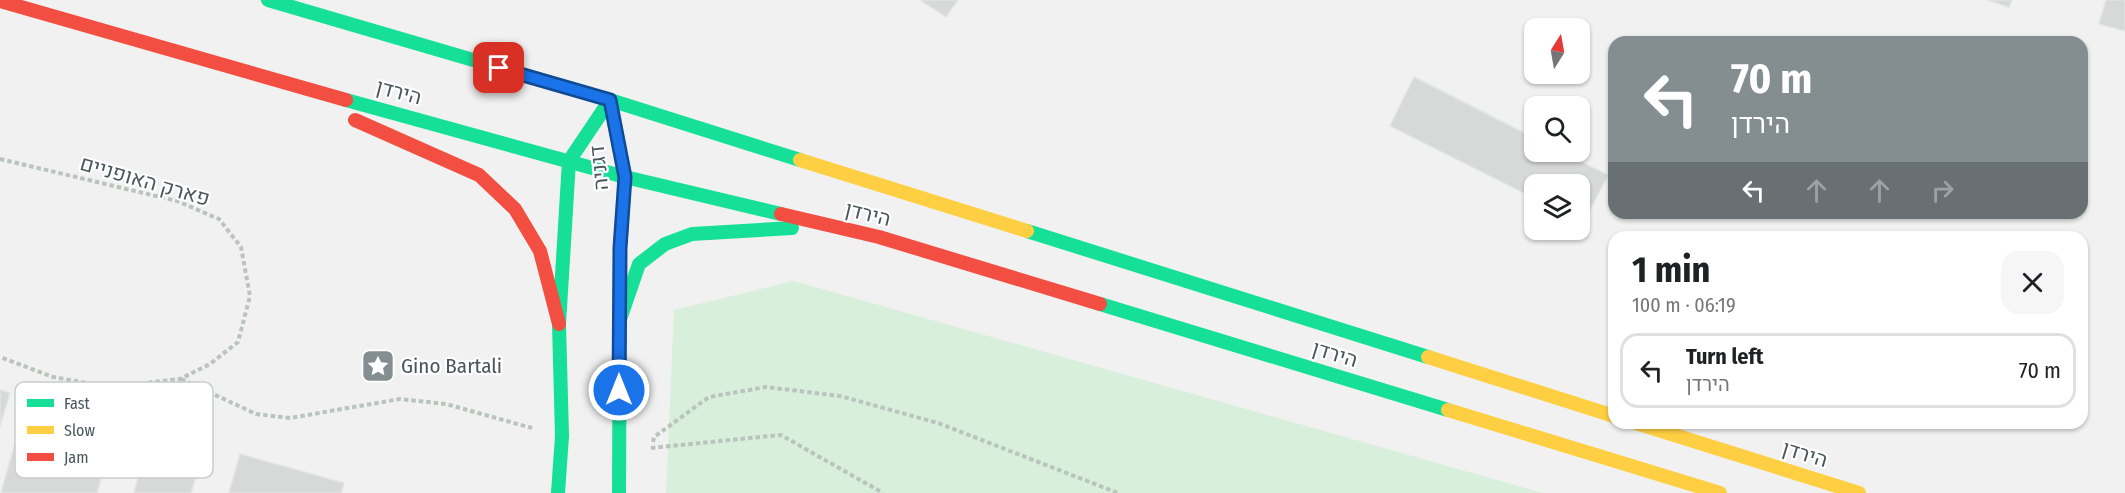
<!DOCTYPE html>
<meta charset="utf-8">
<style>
:root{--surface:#fff;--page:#f6f6f6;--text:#202124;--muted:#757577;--line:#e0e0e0}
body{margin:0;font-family:"Fira Sans Condensed",Heebo,sans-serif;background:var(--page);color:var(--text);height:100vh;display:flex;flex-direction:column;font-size:22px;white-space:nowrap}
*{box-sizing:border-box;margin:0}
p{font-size:20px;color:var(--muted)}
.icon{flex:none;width:33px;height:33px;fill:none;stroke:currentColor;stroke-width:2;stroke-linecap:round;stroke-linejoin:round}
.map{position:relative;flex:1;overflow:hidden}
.side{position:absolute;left:1608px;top:231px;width:480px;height:198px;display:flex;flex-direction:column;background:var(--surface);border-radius:18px;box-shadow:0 2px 4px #0004}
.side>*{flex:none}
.banner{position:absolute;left:1608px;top:36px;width:480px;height:183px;border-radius:18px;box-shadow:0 2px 4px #0004;background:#848d90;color:#fff;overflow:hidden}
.needle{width:39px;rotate:11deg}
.tools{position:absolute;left:1524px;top:18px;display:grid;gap:12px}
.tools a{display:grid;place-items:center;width:66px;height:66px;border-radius:12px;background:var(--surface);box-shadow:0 2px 4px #0004;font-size:30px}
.pin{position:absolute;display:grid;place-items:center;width:51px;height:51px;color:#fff;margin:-26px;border-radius:12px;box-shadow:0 3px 9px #0006}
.me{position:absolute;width:66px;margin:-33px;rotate:0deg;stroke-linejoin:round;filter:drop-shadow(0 0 4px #0008)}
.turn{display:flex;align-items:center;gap:21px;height:126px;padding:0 24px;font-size:27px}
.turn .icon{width:78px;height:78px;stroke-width:2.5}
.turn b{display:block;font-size:42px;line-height:51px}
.lanes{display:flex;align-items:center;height:57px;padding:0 24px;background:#0003;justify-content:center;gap:30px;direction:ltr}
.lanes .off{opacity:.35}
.round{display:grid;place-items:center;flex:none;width:63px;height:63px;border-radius:18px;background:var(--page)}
.headline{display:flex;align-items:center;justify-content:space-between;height:102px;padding:0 24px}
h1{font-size:36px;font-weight:700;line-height:45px}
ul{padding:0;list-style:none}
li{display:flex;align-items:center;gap:18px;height:75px;margin:0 12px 9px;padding:0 12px;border:3px solid var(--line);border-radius:18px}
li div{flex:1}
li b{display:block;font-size:22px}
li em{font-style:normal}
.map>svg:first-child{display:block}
.green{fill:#d7efdb}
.building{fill:#d7d9d9;stroke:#e2e3e4;stroke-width:1.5}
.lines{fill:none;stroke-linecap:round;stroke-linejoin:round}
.path{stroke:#b9c4be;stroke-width:4;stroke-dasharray:4.5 3;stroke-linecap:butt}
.fast{stroke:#16e098;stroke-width:14}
.slow{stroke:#ffcf43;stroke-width:14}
.jam{stroke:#f24e42;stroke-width:14}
.route-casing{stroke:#114b97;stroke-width:15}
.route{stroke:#1a73e8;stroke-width:10}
.labels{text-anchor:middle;stroke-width:4.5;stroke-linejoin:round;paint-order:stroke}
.street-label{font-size:21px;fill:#49575c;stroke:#fff}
.poi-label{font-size:21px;fill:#49575c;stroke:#fff;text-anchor:start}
.key{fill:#fff;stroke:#c8cdce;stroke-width:1.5}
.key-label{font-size:16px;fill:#49575c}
</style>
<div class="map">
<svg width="2125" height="493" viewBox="0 0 2125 493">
<rect width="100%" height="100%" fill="#f1f1f1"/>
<path class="green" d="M794,281L1543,493H666L674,310Z"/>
<g class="building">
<path d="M920,0H958L946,17Z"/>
<path d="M1987,0H2012L2009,7Z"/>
<path d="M2106,0H2125V31L2099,24Z"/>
<path d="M1414,77L1534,138V152H1561L1608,175L1583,223L1580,221V184H1534V198L1390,126Z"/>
<path d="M0,390L10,393L0,426Z"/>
<path d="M30,390L119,415L97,493H1Z"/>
<path d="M145,454L198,469L191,493H134Z"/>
<path d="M240,454L344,483L341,493H229Z"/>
</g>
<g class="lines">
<g class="path">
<path d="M0,159L177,201L219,219L241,247L250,296L238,342L210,364L180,379L109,387L53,377L0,357"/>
<path d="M181,379L256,414L290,418L400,399L446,404L532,428"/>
<path d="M653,442L654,437L709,397L766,387L840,396L938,423L1118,493"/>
<path d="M651,448L781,435L883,493"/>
</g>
<g class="fast">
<path d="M268,0L610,100L800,160"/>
<path d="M346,100L625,177L781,214"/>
<path d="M610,100L625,177L620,247L619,493"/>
<path d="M1027,231L1428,357"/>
<path d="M1100,304L1448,410"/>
<path d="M619,322L639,264L665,244L692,234L792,228"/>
<path d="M558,493L562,436L559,324L569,161L610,100"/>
</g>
<g class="slow">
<path d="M800,160L1027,231"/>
<path d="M1428,357L1614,416"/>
<path d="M1448,410L1720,493"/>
<path d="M1636,423L1859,493"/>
</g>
<g class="jam">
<path d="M0,1L346,100"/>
<path d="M355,120L479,175L515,209L540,251L559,324"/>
<path d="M781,214L879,237L1100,304"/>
</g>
</g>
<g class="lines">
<defs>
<path id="route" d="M499,68L610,100L625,177L620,248L619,390"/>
</defs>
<use href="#route" class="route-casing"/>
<use href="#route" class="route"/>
</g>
<defs>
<symbol id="sight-square" viewBox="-11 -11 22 22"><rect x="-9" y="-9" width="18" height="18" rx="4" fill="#848d90" stroke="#fff"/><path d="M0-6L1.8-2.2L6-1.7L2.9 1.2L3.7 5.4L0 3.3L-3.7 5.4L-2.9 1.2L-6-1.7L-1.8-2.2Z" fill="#fff"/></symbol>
</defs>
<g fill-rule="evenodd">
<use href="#sight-square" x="359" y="347" width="38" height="38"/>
</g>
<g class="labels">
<g class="street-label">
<text transform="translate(399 92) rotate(15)" y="7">הירדן</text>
<text transform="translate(599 168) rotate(-96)" y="7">דגניה</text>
<text transform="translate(145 181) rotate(16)" y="7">פארק האופניים</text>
<text transform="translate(868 214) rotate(14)" y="7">הירדן</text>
<text transform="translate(1335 354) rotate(17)" y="7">הירדן</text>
<text transform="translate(1805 454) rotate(17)" y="7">הירדן</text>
</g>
<g class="poi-label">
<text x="401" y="373">Gino Bartali</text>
</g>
</g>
<rect x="15" y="382" width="198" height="96" rx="9" class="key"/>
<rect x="27" y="399" width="27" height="8" fill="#16e098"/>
<rect x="27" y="426" width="27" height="8" fill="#ffcf43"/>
<rect x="27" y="453" width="27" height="8" fill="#f24e42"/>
<g class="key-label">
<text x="64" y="409">Fast</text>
<text x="64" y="436">Slow</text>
<text x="64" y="463">Jam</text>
</g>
</svg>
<div class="tools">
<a><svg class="needle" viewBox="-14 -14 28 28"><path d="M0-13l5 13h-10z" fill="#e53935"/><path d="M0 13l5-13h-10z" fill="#757577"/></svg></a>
<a><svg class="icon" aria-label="search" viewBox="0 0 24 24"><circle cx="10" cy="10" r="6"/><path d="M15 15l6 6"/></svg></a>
<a><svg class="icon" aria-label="layers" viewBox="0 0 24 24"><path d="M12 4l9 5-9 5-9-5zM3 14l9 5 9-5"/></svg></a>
</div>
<div class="pin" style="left:499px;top:68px;background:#d93025"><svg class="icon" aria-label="arrive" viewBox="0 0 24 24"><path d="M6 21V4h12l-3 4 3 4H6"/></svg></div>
<svg class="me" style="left:619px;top:390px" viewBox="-20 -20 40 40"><circle r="17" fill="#1a73e8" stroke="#fff" stroke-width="3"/><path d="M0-11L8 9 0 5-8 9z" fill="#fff"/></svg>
<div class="banner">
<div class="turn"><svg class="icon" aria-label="left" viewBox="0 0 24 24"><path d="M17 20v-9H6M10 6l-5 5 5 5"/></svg><div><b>70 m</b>הירדן</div></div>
<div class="lanes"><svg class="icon" aria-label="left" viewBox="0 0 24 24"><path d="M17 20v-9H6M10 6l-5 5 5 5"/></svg><svg class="icon off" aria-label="ahead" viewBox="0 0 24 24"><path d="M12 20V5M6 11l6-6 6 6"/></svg><svg class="icon off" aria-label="ahead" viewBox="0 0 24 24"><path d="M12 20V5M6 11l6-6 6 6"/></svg><svg class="icon off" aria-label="right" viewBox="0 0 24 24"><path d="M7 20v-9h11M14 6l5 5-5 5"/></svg></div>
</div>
<section class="side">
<div class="headline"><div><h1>1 min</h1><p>100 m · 06:19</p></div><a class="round"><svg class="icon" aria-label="close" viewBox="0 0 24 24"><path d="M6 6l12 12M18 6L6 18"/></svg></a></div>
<ul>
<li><svg class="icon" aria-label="left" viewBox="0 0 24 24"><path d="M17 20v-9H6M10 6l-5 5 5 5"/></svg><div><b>Turn left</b><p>הירדן</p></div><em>70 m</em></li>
</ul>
</section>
</div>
